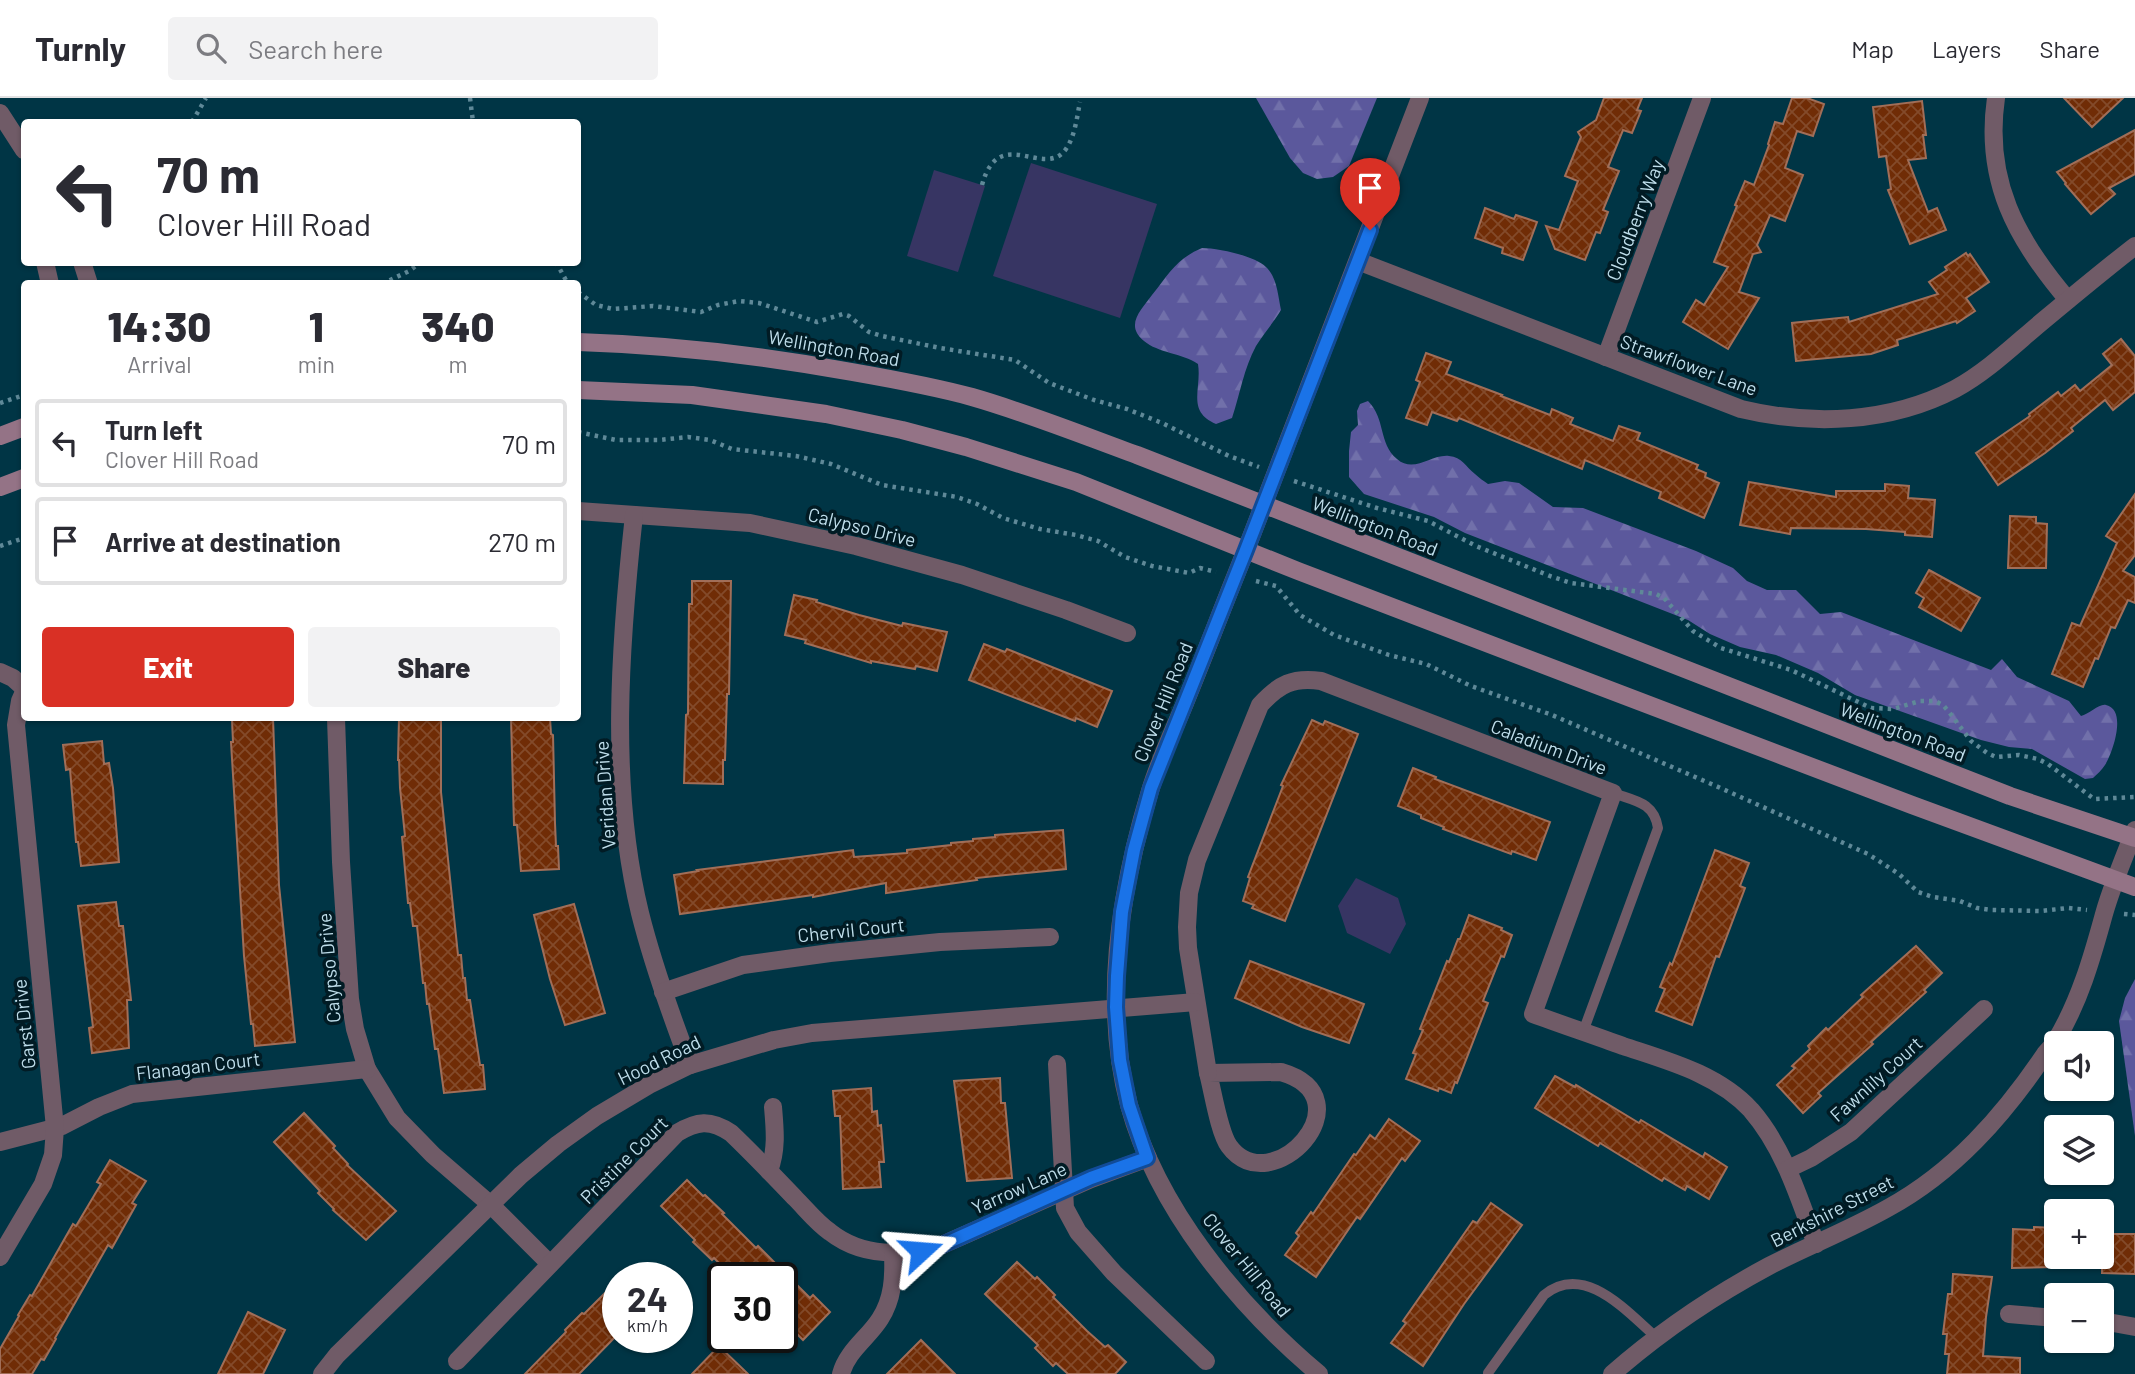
<!DOCTYPE html>
<meta charset="utf-8">
<style>
:root{--surface:#fff;--page:#f2f2f3;--text:#2b2b33;--muted:#7c7c81;--line:#e1e1e2;--accent:#d93025}
body{margin:0;font-family:Barlow,sans-serif;background:var(--page);color:var(--text);height:100vh;display:flex;flex-direction:column;font-size:26px;white-space:nowrap}
*{box-sizing:border-box;margin:0}
p{font-size:23px;color:var(--muted)}
.icon{flex:none;width:38px;height:38px;fill:none;stroke:currentColor;stroke-width:2;stroke-linecap:round;stroke-linejoin:round}
.map{position:relative;flex:1;overflow:hidden}
.details{position:absolute;left:21px;top:182px;width:560px;height:441px;display:flex;flex-direction:column;background:var(--surface);border-radius:7px;box-shadow:0 2px 5px #0004}
.details>*{flex:none}
.banner{position:absolute;left:21px;top:21px;width:560px;height:147px;border-radius:7px;box-shadow:0 2px 5px #0004;background:#fff;color:var(--text);overflow:hidden}
.buttons{position:absolute;left:2044px;top:933px;display:grid;gap:14px}
.buttons a{display:grid;place-items:center;width:70px;height:70px;border-radius:7px;background:var(--surface);box-shadow:0 2px 5px #0004;font-size:35px}
.speed{position:absolute;left:602px;top:1164px;display:flex;gap:14px;font-size:35px;font-weight:700;text-align:center}
.speed>*{display:grid;place-content:center;width:91px;height:91px;border-radius:50%;background:var(--surface);box-shadow:0 2px 5px #0004;line-height:1}
.speed small{font-size:18px;font-weight:400}
.speed .limit{border:4px solid #111;border-radius:10px;background:#fff;color:#111}
.pin{position:absolute;display:grid;place-items:center;width:60px;height:60px;color:#fff;margin:-72px -30px;border-radius:50% 50% 50% 0;rotate:-45deg;box-shadow:0 0 7px #0007}
.pin .icon{rotate:45deg}
.me{position:absolute;width:77px;margin:-38px;rotate:71deg;stroke-linejoin:round;filter:drop-shadow(0 0 5px #0008)}
.turn{display:flex;align-items:center;gap:24px;height:147px;padding:0 21px;font-size:32px}
.turn .icon{width:91px;height:91px;stroke-width:2.5}
.turn b{display:block;font-size:49px;line-height:60px}
.eta{display:flex;justify-content:space-evenly;align-items:center;height:119px;text-align:center}
.eta b{font-size:42px;font-weight:800;line-height:49px}
.button{display:flex;gap:14px;margin-top:auto;padding:14px 21px}
.button a{flex:1;height:80px;border-radius:7px;background:var(--accent);color:#fff;font-size:28px;font-weight:800;line-height:80px;text-align:center}
.button a+a{background:var(--page);color:var(--text)}
ul{padding:0;list-style:none}
li{display:flex;align-items:center;gap:21px;height:88px;margin:0 14px 10px;padding:0 7px;border:4px solid var(--line);border-radius:7px}
li div{flex:1}
li b{display:block;font-size:26px}
li em{font-style:normal}
header{display:flex;align-items:center;gap:42px;box-sizing:border-box;height:98px;padding:0 35px;background:var(--surface);border-bottom:2px solid var(--line)}
header strong{font-size:33px}
nav{display:flex;gap:38px;margin-inline-start:auto;font-size:24px}
.search{width:490px;height:63px;background:var(--page);display:flex;align-items:center;gap:18px;box-sizing:border-box;padding:0 24px;border-radius:7px;color:var(--muted);font-size:26px}
.map>svg:first-child{display:block}
.forest{fill:url(#forest-firs)}
.park{fill:#373563}
.building{fill:url(#building-cross-hatch);stroke:#a16e58;stroke-width:2}
.lines{fill:none;stroke-linecap:round;stroke-linejoin:round}
.path{stroke:#5f8998;stroke-width:4.5;stroke-dasharray:3.5 5;stroke-linecap:butt}
.service{stroke:#705b67;stroke-width:10}
.minor{stroke:#705b67;stroke-width:18}
.tertiary{stroke:#705b67;stroke-width:18}
.secondary{stroke:#947386;stroke-width:18}
.route-casing{stroke:#114b97;stroke-width:18}
.route{stroke:#1a73e8;stroke-width:12}
.labels{text-anchor:middle;stroke-width:7;stroke-linejoin:round;paint-order:stroke}
.street-label{font-size:19px;fill:#beddea;stroke:#011b24}
</style>
<header>
<strong>Turnly</strong>
<div class="search"><svg class="icon" aria-label="search" viewBox="0 0 24 24"><circle cx="10" cy="10" r="6"/><path d="M15 15l6 6"/></svg>Search here</div>
<nav><a>Map</a><a>Layers</a><a>Share</a></nav>
</header>
<div class="map">
<svg width="2135" height="1276" viewBox="0 0 2135 1276">
<defs>
<pattern id="forest-firs" width="22" height="20" patternUnits="userSpaceOnUse" patternTransform="scale(1.75)"><rect width="22" height="20" fill="#5b589c"/><path d="M5 1l3.5 6h-7zM16 11l3.5 6h-7z" fill="#7170aa"/></pattern>
<pattern id="building-cross-hatch" width="8" height="8" patternUnits="userSpaceOnUse" patternTransform="scale(1.75)"><rect width="8" height="8" fill="#702c06"/><path d="M0 0l8 8M0 8l8-8" fill="none" stroke="#834a2a"/></pattern>
</defs>
<rect width="100%" height="100%" fill="#003545"/>
<g class="forest">
<path d="M1256,0H1377L1349,68L1333,79L1317,81L1303,75L1290,60Z"/>
<path d="M1202,150C1218,150 1255,158 1266,169C1277,179 1278,198 1281,212C1274,224 1264,235 1256,248C1244,270 1240,296 1232,320L1216,326C1186,313 1202,291 1198,266C1182,255 1158,255 1144,243C1124,227 1142,211 1152,197C1169,176 1176,161 1202,150Z"/>
<path d="M1368,303C1386,321 1378,345 1397,361C1414,376 1431,356 1449,358C1462,359 1466,369 1475,376C1479,380 1484,383 1488,386L1505,383L1519,385L1553,409L1583,410L1696,453L1733,470L1747,483L1767,492H1796L1820,516L1841,514L1991,572L2002,561L2017,579L2069,603L2081,618C2089,616 2100,605 2106,607C2128,612 2112,656 2105,667C2102,672 2097,676 2093,680L2085,681L2032,651L2009,649L1981,642L1855,597L1818,575L1776,557L1740,549L1710,536L1688,522L1465,435L1434,419L1364,396L1349,379V353L1351,334L1358,327L1357,313L1360,306Z"/>
<path d="M2135,881V1038L2119,923L2125,900Z"/>
</g>
<g class="park">
<path d="M1031,65L1157,106L1120,220L993,178Z"/>
<path d="M934,72L985,88L958,174L907,158Z"/>
<path d="M1356,780L1398,800L1406,826L1390,856L1347,835L1338,808Z"/>
</g>
<g class="building">
<path d="M1604,0H1642L1637,12L1641,13L1632,35L1623,32L1608,69L1619,73L1603,112L1608,114L1600,135L1596,134L1585,162L1555,151L1546,128L1559,132L1578,83L1565,78L1581,39L1578,34L1596,22Z"/>
<path d="M1792,0H1807L1824,6L1813,38L1797,33L1785,70L1803,77L1785,123L1770,117L1757,147L1761,154L1753,156L1739,194L1759,200L1728,251L1683,224L1696,202L1704,207L1728,169L1714,164L1737,108L1735,107L1745,83L1754,87L1769,47L1768,46L1775,24L1783,26Z"/>
<path d="M2064,0H2123L2092,29Z"/>
<path d="M1922,3L1926,37H1923L1926,60L1908,62L1928,114L1937,110L1946,132L1910,146L1888,92L1891,91L1886,58L1879,59L1873,9Z"/>
<path d="M2135,32V76L2109,90L2115,96L2091,116L2065,86L2066,85L2057,74Z"/>
<path d="M1485,110L1514,121L1516,117L1537,124L1523,162L1502,155L1503,150L1475,140Z"/>
<path d="M1966,155L1968,158L1970,156L1989,184L1966,200L1975,213L1957,225L1956,223L1897,242L1898,247L1871,256L1796,263L1792,225L1848,219L1849,224L1938,196L1929,184L1947,172L1945,169Z"/>
<path d="M2121,241L2135,258V294L2113,312L2105,302L2071,330L2073,333L2045,355L1998,387L1976,355L2030,318L2029,316L2058,294L2061,298L2075,287L2080,293L2112,267L2103,256Z"/>
<path d="M1426,255L1451,264L1446,276L1502,297L1501,298L1550,317L1552,311L1573,320L1570,326L1613,343L1619,328L1640,335L1637,342L1698,367L1696,371L1706,375L1705,379L1719,385L1704,420L1659,400L1661,394L1585,362L1582,371L1459,320L1457,323L1432,314L1427,327L1406,320L1420,284L1416,282Z"/>
<path d="M1749,384L1836,399V393H1885V386L1909,388L1908,400L1935,402L1932,439L1905,437V434L1866,431L1791,430L1790,436L1740,427Z"/>
<path d="M2135,396V457L2123,473L2135,479V505L2128,502L2115,530L2111,529L2098,561L2095,560L2083,589L2052,576L2072,525L2080,528L2117,445L2106,438Z"/>
<path d="M2010,418L2036,419V425L2047,426L2046,470H2008Z"/>
<path d="M1929,472L1980,500L1961,533L1919,509L1924,500L1916,495Z"/>
<path d="M692,483H731L729,596H727L725,662H723V686L684,685L686,617L688,616L689,506H692Z"/>
<path d="M794,497L817,502L816,504L859,517L902,528L903,525L947,534L937,573L916,568L915,571L871,563V565L805,545L806,542L785,537Z"/>
<path d="M984,546L1005,554L1007,551L1112,593L1097,629L1076,620L1075,623L969,582Z"/>
<path d="M273,620L279,787L295,944L255,948L253,926H251L244,858L231,644H233L232,622Z"/>
<path d="M399,620H441V694L458,857H461L463,880H465L467,902H470L480,967H483L485,991L444,995L438,951H435L429,906H427L425,885H423L417,828H413L410,805H408L402,739L405,738L400,690L399,662H398Z"/>
<path d="M511,620H550L551,636L553,637L555,725L556,748H558L559,771L521,773L517,727H514Z"/>
<path d="M1312,622L1323,627L1325,623L1358,636L1285,823L1252,810L1254,807L1243,803L1250,780L1248,779L1283,688L1281,687Z"/>
<path d="M102,643L104,666L109,665L113,690L119,764L81,768L78,744H76L70,671L66,672L63,647Z"/>
<path d="M1413,670L1436,679L1435,681L1550,724L1536,762L1512,753L1511,756L1443,731L1444,729L1421,720V717L1398,708Z"/>
<path d="M1063,732L1066,771L976,780L977,782L886,795V785L813,799V797L680,816L674,777L698,773L697,772L853,752L854,759L907,755V752L951,747V745L973,743V741L995,739V737Z"/>
<path d="M1715,752L1749,765L1740,788L1745,790L1719,859L1716,858L1692,927L1656,913L1665,891L1660,889L1670,865L1672,867Z"/>
<path d="M116,804L119,828H123L131,902H127L129,950L92,955L89,930L93,929L78,808Z"/>
<path d="M574,806L605,915L565,927L550,881L534,817Z"/>
<path d="M1469,817L1502,830L1501,832L1512,837L1504,859L1501,858L1483,903L1488,905L1457,985L1455,984L1451,995L1439,990L1438,993L1406,981L1416,956L1413,955L1423,932L1420,931L1447,863L1449,864L1458,841H1460Z"/>
<path d="M1916,848L1942,875L1924,892L1926,894L1871,944L1873,946L1818,995L1821,998L1803,1015L1777,987L1795,970L1792,968L1810,951L1808,948L1826,930L1828,932L1863,899L1861,897Z"/>
<path d="M1250,863L1364,906L1349,945L1302,929L1235,900Z"/>
<path d="M1555,978L1575,989L1576,987L1639,1025L1641,1022L1703,1059L1705,1055L1727,1069L1709,1101L1687,1088L1685,1092L1664,1080L1662,1083L1600,1045L1598,1048L1535,1010Z"/>
<path d="M1000,980L1001,1005H1005L1012,1080L967,1083L954,983Z"/>
<path d="M871,990L872,1014L877,1013L878,1028L881,1027L884,1064H879L881,1089L843,1091L840,1018H835L833,993Z"/>
<path d="M304,1015L335,1048L333,1050L348,1066L347,1067L396,1113L366,1142L333,1112L334,1111L318,1095L320,1093L274,1044Z"/>
<path d="M1389,1021L1420,1043L1405,1063L1402,1060L1360,1121L1357,1119L1316,1179L1285,1157L1299,1138L1296,1135L1311,1114L1313,1116L1354,1056L1356,1057L1370,1037L1375,1041Z"/>
<path d="M110,1062L146,1083L132,1105L136,1107L112,1150L108,1147L55,1240L56,1241L44,1262L41,1261L32,1276H0V1251L19,1218L18,1217L30,1197L32,1198L73,1126L76,1128L101,1086L97,1084Z"/>
<path d="M687,1082L703,1098L705,1097L724,1115L722,1116L756,1150L758,1148L810,1200L813,1197L830,1214L803,1242L782,1221V1180H734L714,1160L712,1162L693,1144L695,1142L661,1108Z"/>
<path d="M1491,1105L1522,1127L1464,1206L1423,1268L1391,1245L1406,1225L1403,1223L1473,1123L1477,1125Z"/>
<path d="M2034,1129L2056,1130V1169L2012,1170L2013,1131L2034,1132Z"/>
<path d="M2102,1136H2135V1176L2102,1175Z"/>
<path d="M1017,1164L1035,1181L1037,1179L1055,1197L1053,1199L1087,1233L1105,1249L1108,1247L1126,1264L1115,1276H1068L1056,1265L1053,1268L1035,1250L1038,1247L985,1196Z"/>
<path d="M1953,1176L1992,1179L1986,1219L1983,1258L2020,1260V1276H1947L1949,1256H1945L1947,1236H1943L1948,1196H1952Z"/>
<path d="M618,1182V1236L579,1276H525L566,1234L565,1232L582,1215L584,1216Z"/>
<path d="M248,1214L285,1232L263,1276H218Z"/>
<path d="M921,1242L955,1276H887Z"/>
<path d="M719,1248L748,1276H692Z"/>
</g>
<g class="lines">
<g class="path">
<path d="M470,0L473,24"/>
<path d="M192,24L206,0"/>
<path d="M982,87C999,25 1044,82 1066,51C1075,38 1077,19 1080,4"/>
<path d="M556,164L568,186"/>
<path d="M382,186L409,173L421,164"/>
<path d="M578,194L596,207L613,211L653,208L701,214L718,207L739,203L759,205L817,224L843,216L849,218L869,234L882,238L940,250L1015,262L1049,285L1094,302L1127,311L1162,325L1229,358L1259,369"/>
<path d="M0,305L24,297"/>
<path d="M578,334L616,342H659L688,339L710,342L732,351L796,358L831,366L882,387L957,399L977,406L1003,420L1040,431L1076,437L1098,443L1125,459L1152,468L1189,475L1200,470L1216,474"/>
<path d="M1294,383L1377,410L1428,423L1476,448L1550,478L1571,485L1656,496L1664,500L1693,533L1721,550L1791,572L1871,610L1893,611L1920,603H1935L1943,607L1949,614L1971,643L1987,655L1996,659L2019,657L2038,661L2048,666L2094,701L2135,699"/>
<path d="M0,448L24,440"/>
<path d="M1256,483L1276,488L1300,517L1334,537L1389,557L1426,566L1471,588L1552,617L1716,688L1868,756L1899,776L1918,794L1933,799L1960,803L1977,810L1992,812L2041,813L2068,810L2087,812"/>
<path d="M2124,816L2135,817"/>
</g>
<g class="service">
<path d="M1583,934L1658,730C1654,704 1635,703 1613,695"/>
<path d="M1488,1275L1544,1197C1584,1164 1626,1213 1656,1239"/>
</g>
<g class="minor">
<path d="M1996,0C1984,82 2016,141 2068,202"/>
<path d="M1358,163L1741,311C1812,328 1890,325 1955,291C1988,273 2015,246 2044,222C2074,197 2104,172 2135,148"/>
<path d="M1606,259L1702,0"/>
<path d="M578,413L750,425L856,448L962,477L1066,512L1127,535"/>
<path d="M634,417C620,545 609,688 640,815C653,867 671,917 690,967"/>
<path d="M1246,452C1225,503 1206,554 1185,605C1173,634 1159,663 1150,693C1120,792 1102,905 1129,1007C1157,1110 1238,1208 1319,1276"/>
<path d="M0,574L13,580L24,590"/>
<path d="M336,620L341,764L350,901L355,931L367,971L397,1020L433,1057L491,1107L550,1166"/>
<path d="M663,894L743,867L830,855L940,844L1050,839"/>
<path d="M1057,966L1065,1110L1078,1134L1114,1175L1206,1263"/>
<path d="M1281,974C1370,1000 1271,1106 1229,1048C1219,1034 1213,994 1208,975Z"/>
<path d="M1208,975L1188,850L1187,829L1189,795L1197,762L1260,607C1279,586 1293,579 1321,583L1613,695L1533,916C1563,927 1593,937 1623,948C1668,963 1718,976 1751,1012C1784,1050 1799,1100 1816,1146"/>
<path d="M0,1044L62,1028L99,1009L132,996L367,971"/>
<path d="M1788,1071L1811,1060L1851,1034L1984,911"/>
<path d="M769,1073C777,1052 775,1032 773,1009"/>
<path d="M0,1159L43,1086L53,1057L55,1030L16,627L20,603L24,594"/>
<path d="M2009,1216L2056,1220"/>
<path d="M2102,1223L2135,1229"/>
<path d="M457,1263L677,1035C697,1023 710,1021 731,1035C753,1056 774,1078 795,1100C806,1111 817,1125 830,1134C863,1160 903,1158 942,1147L1091,1081L1148,1060"/>
<path d="M322,1276L337,1257L521,1077L558,1046L597,1018L649,987L690,967L774,942L812,935L1196,904"/>
<path d="M841,1276C847,1253 868,1240 880,1221C893,1201 894,1179 893,1156"/>
<path d="M1612,1276C1660,1234 1713,1198 1769,1168C1808,1148 1849,1132 1888,1110C1954,1074 2003,1018 2045,956C2048,952 2052,949 2055,944C2079,905 2092,860 2104,816C2112,788 2124,759 2135,732"/>
</g>
<g class="tertiary">
<path d="M0,15L24,52"/>
<path d="M45,164L50,186"/>
<path d="M82,164L89,186"/>
<path d="M1246,452L1420,0"/>
</g>
<g class="secondary">
<path d="M578,244C671,247 760,257 852,274C892,281 932,288 972,299C1028,315 1082,337 1137,357L2010,698L2135,740"/>
<path d="M578,292L692,297L826,316L902,332L966,349L1076,384L1298,473L1586,583L1912,707L2135,789"/>
<path d="M0,338L24,329"/>
<path d="M0,389L24,380"/>
</g>
</g>
<g class="lines">
<defs>
<path id="route" d="M921,1153L942,1147L1091,1080L1147,1060L1129,1007L1120,962L1116,909L1117,878L1122,814L1134,752L1151,690L1246,452L1370,132"/>
</defs>
<use href="#route" class="route-casing"/>
<use href="#route" class="route"/>
</g>
<g class="labels">
<g class="street-label">
<text transform="translate(1635 122) rotate(-69)" y="7">Cloudberry Way</text>
<text transform="translate(834 250) rotate(10)" y="7">Wellington Road</text>
<text transform="translate(1689 267) rotate(20)" y="7">Strawflower Lane</text>
<text transform="translate(1375 428) rotate(21)" y="7">Wellington Road</text>
<text transform="translate(862 429) rotate(14)" y="7">Calypso Drive</text>
<text transform="translate(1163 604) rotate(-68)" y="7">Clover Hill Road</text>
<text transform="translate(1903 634) rotate(21)" y="7">Wellington Road</text>
<text transform="translate(1549 649) rotate(21)" y="7">Caladium Drive</text>
<text transform="translate(605 697) rotate(-94)" y="7">Veridan Drive</text>
<text transform="translate(851 832) rotate(-6)" y="7">Chervil Court</text>
<text transform="translate(329 870) rotate(-95)" y="7">Calypso Drive</text>
<text transform="translate(24 926) rotate(-96)" y="7">Garst Drive</text>
<text transform="translate(659 962) rotate(-26)" y="7">Hood Road</text>
<text transform="translate(198 968) rotate(-7)" y="7">Flanagan Court</text>
<text transform="translate(1876 981) rotate(-42)" y="7">Fawnlily Court</text>
<text transform="translate(624 1062) rotate(-45)" y="7">Pristine Court</text>
<text transform="translate(1019 1090) rotate(-24)" y="7">Yarrow Lane</text>
<text transform="translate(1832 1113) rotate(-27)" y="7">Berkshire Street</text>
<text transform="translate(1247 1167) rotate(51)" y="7">Clover Hill Road</text>
</g>
</g>
</svg>
<div class="buttons">
<a><svg class="icon" aria-label="sound" viewBox="0 0 24 24"><path d="M4 9h4l5-4v14l-5-4H4zM17 9q2 3 0 6"/></svg></a>
<a><svg class="icon" aria-label="layers" viewBox="0 0 24 24"><path d="M12 4l9 5-9 5-9-5zM3 14l9 5 9-5"/></svg></a>
<a>+</a>
<a>−</a>
</div>
<div class="speed"><div>24<small>km/h</small></div><div class="limit">30</div></div>
<div class="pin" style="left:1370px;top:132px;background:#d93025"><svg class="icon" aria-label="arrive" viewBox="0 0 24 24"><path d="M6 21V4h12l-3 4 3 4H6"/></svg></div>
<svg class="me" style="left:921px;top:1153px" viewBox="-20 -20 40 40"><path d="M0-17L14 15 0 8-14 15z" fill="#1a73e8" stroke="#fff" stroke-width="4"/></svg>
<div class="banner">
<div class="turn"><svg class="icon" aria-label="left" viewBox="0 0 24 24"><path d="M17 20v-9H6M10 6l-5 5 5 5"/></svg><div><b>70 m</b>Clover Hill Road</div></div>
</div>
<section class="details">
<div class="eta">
<div><b>14:30</b><p>Arrival</p></div>
<div><b>1</b><p>min</p></div>
<div><b>340</b><p>m</p></div>
</div>
<ul>
<li><svg class="icon" aria-label="left" viewBox="0 0 24 24"><path d="M17 20v-9H6M10 6l-5 5 5 5"/></svg><div><b>Turn left</b><p>Clover Hill Road</p></div><em>70 m</em></li>
<li><svg class="icon" aria-label="arrive" viewBox="0 0 24 24"><path d="M6 21V4h12l-3 4 3 4H6"/></svg><div><b>Arrive at destination</b></div><em>270 m</em></li>
</ul>
<div class="button"><a>Exit</a><a>Share</a></div>
</section>
</div>
